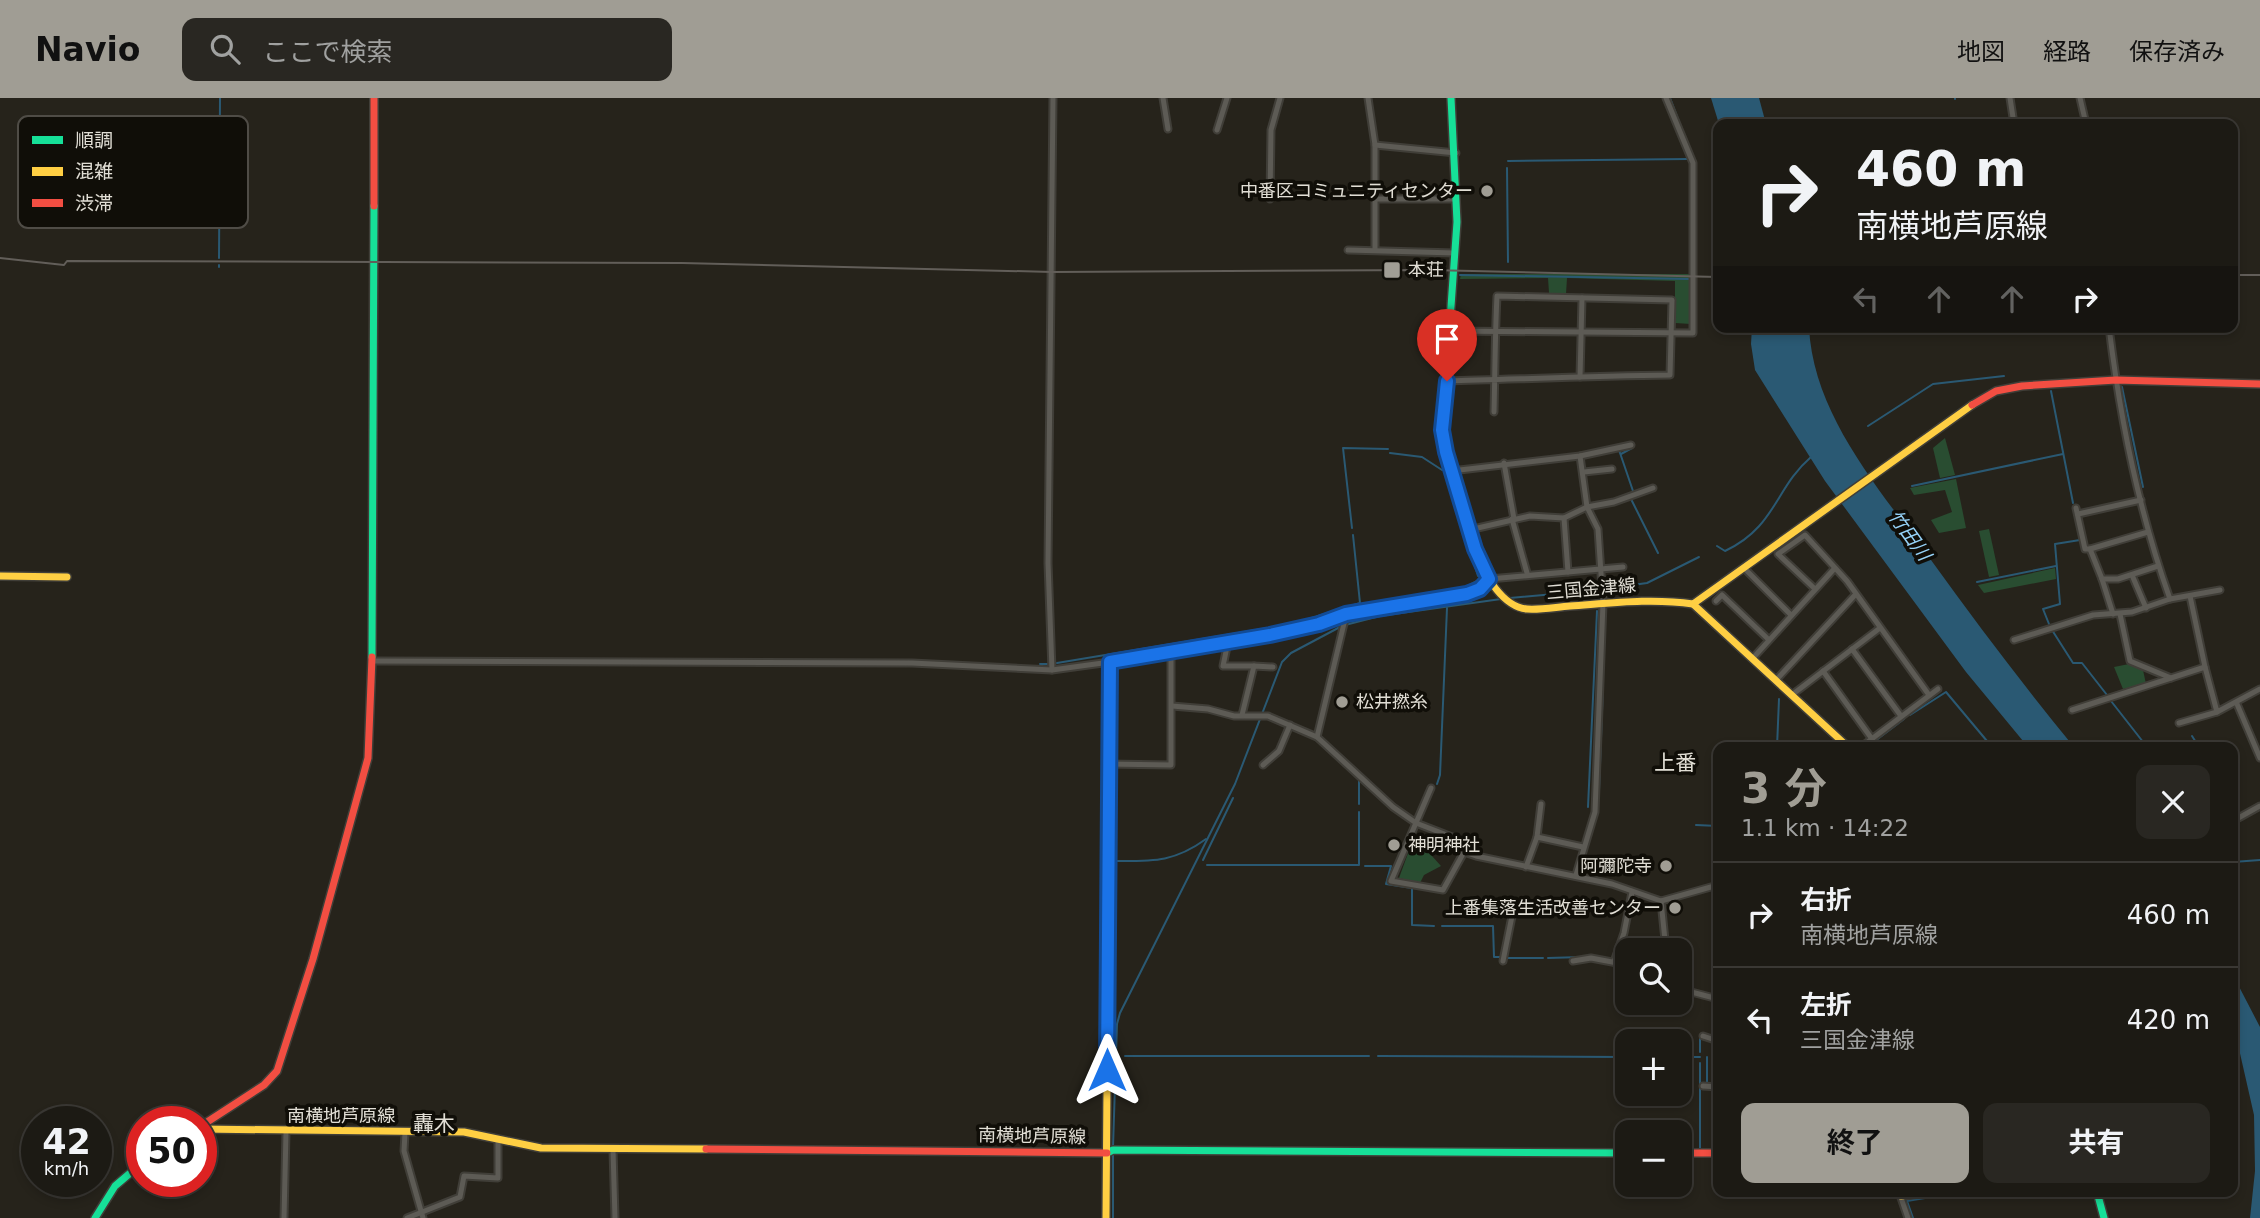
<!DOCTYPE html>
<html lang="ja">
<meta charset="utf-8">
<style>
:root{--surface:#1c1a14;--page:#292722;--text:#f1f3f6;--muted:#a0a1a0;--line:#3a3834;--accent:#a09d94}
body{margin:0;font-family:"DejaVu Sans","Noto Sans JP",sans-serif;background:var(--page);color:var(--text);height:100vh;display:flex;flex-direction:column;font-size:26px;white-space:nowrap}
*{box-sizing:border-box;margin:0}
p{font-size:23px;color:var(--muted)}
.icon{flex:none;width:38px;height:38px;fill:none;stroke:currentColor;stroke-width:2;stroke-linecap:round;stroke-linejoin:round}
.map{position:relative;flex:1;overflow:hidden}
.sheet{position:absolute;left:1713px;top:644px;width:525px;height:455px;display:flex;flex-direction:column;background:var(--surface);border-radius:14px;box-shadow:0 4px 10px #0003,0 0 0 2px var(--line)}
.sheet>*{flex:none}
.banner{position:absolute;left:1713px;top:21px;width:525px;height:214px;border-radius:14px;box-shadow:0 4px 10px #0003,0 0 0 2px var(--line);background:#1c1a14;color:var(--text);overflow:hidden}
.buttons{position:absolute;left:1615px;top:840px;display:grid;gap:14px}
.buttons a{display:grid;place-items:center;width:77px;height:77px;border-radius:14px;background:var(--surface);box-shadow:0 4px 10px #0003,0 0 0 2px var(--line);font-size:35px}
.speed{position:absolute;left:21px;top:1008px;display:flex;gap:14px;font-size:35px;font-weight:700;text-align:center}
.speed>*{display:grid;place-content:center;width:91px;height:91px;border-radius:50%;background:var(--surface);box-shadow:0 4px 10px #0003,0 0 0 2px var(--line);line-height:1}
.speed small{font-size:18px;font-weight:400}
.speed .limit{border:10px solid #d22;background:#fff;color:#111}
.pin{position:absolute;display:grid;place-items:center;width:60px;height:60px;color:#fff;margin:-72px -30px;border-radius:50% 50% 50% 0;rotate:-45deg;box-shadow:0 0 7px #0007}
.pin .icon{rotate:45deg}
.me{position:absolute;width:77px;margin:-38px;rotate:0deg;stroke-linejoin:round;filter:drop-shadow(0 0 5px #0008)}
.turn{display:flex;align-items:center;gap:24px;height:147px;padding:0 28px;font-size:32px}
.turn .icon{width:91px;height:91px;stroke-width:2.5}
.turn b{display:block;font-size:49px;line-height:60px}
.lanes{display:flex;align-items:center;height:66px;padding:0 28px;background:#0003;justify-content:center;gap:35px;direction:ltr}
.lanes .off{opacity:.35}
.round{display:grid;place-items:center;flex:none;width:74px;height:74px;border-radius:14px;background:var(--page)}
.overview{display:flex;align-items:center;justify-content:space-between;height:119px;padding:0 28px}
h1{font-size:42px;font-weight:700;line-height:52px;color:var(--accent)}
.cta{display:flex;gap:14px;margin-top:auto;padding:14px 28px}
.cta a{flex:1;height:80px;border-radius:14px;background:var(--accent);color:#111;font-size:28px;font-weight:700;line-height:80px;text-align:center}
.cta a+a{background:var(--page);color:var(--text)}
ul{padding:0;list-style:none}
li{display:flex;align-items:center;gap:21px;height:105px;padding:0 28px;border-top:2px solid var(--line)}
li div{flex:1}
li b{display:block;font-size:26px}
li em{font-style:normal}
header{display:flex;align-items:center;gap:42px;box-sizing:border-box;height:98px;padding:0 35px;background:var(--accent);color:#111}
header strong{font-size:33px}
nav{display:flex;gap:38px;margin-inline-start:auto;font-size:24px}
.search{width:490px;height:63px;background:var(--page);display:flex;align-items:center;gap:18px;box-sizing:border-box;padding:0 24px;border-radius:14px;color:var(--muted);font-size:26px}
.map>svg:first-child{display:block}
.green{fill:#294d31}
.water{fill:#2a5973}
.lines{fill:none;stroke-linecap:round;stroke-linejoin:round}
.stream{stroke:#2a5973;stroke-width:2}
.street-casing{stroke:#403e38;stroke-width:9}
.fast-casing{stroke:#403e38;stroke-width:10}
.slow-casing{stroke:#403e38;stroke-width:10}
.jam-casing{stroke:#403e38;stroke-width:10}
.street{stroke:#5d5b55;stroke-width:5}
.fast{stroke:#16e098;stroke-width:7}
.slow{stroke:#ffcf43;stroke-width:7}
.jam{stroke:#f24e42;stroke-width:7}
.rail{stroke:#625e59;stroke-width:2}
.route-casing{stroke:#114b97;stroke-width:18}
.route{stroke:#1a73e8;stroke-width:12}
.poi-dot{fill:#a09d94;stroke:#100e08;stroke-width:2.5}
.labels{text-anchor:middle;stroke-width:7;stroke-linejoin:round;paint-order:stroke}
.poi-label{font-size:18px;fill:#e1ded5;stroke:#100e08;text-anchor:end}
.street-label{font-size:18px;fill:#e1ded5;stroke:#100e08}
.water-label{font-size:19px;font-style:italic;fill:#96d3f9;stroke:#100e08}
.quarter-label{font-size:21px;fill:#e1ded5;stroke:#100e08}
.key{fill:#100e08;stroke:#4f4c46;stroke-width:2}
.key-label{font-size:19px;fill:#e1ded5}
</style>
<header>
<strong>Navio</strong>
<div class="search"><svg class="icon" aria-label="search" viewBox="0 0 24 24"><circle cx="10" cy="10" r="6"/><path d="M15 15l6 6"/></svg>ここで検索</div>
<nav><a>地図</a><a>経路</a><a>保存済み</a></nav>
</header>
<div class="map">
<svg width="2260" height="1120" viewBox="0 0 2260 1120">
<rect width="100%" height="100%" fill="#26231b"/>
<g class="green">
<path d="M1461,176H1691V226L1675,225V183L1567,180L1566,196L1549,195L1548,180L1460,181Z"/>
<path d="M1945,340L1955,377L1940,380L1933,350Z"/>
<path d="M1956,381L1966,430L1939,435L1931,422L1952,414L1945,392L1914,397L1910,390Z"/>
<path d="M1989,431L1999,477L1989,479L1979,433Z"/>
<path d="M2055,470L2056,481L1984,495L1978,487Z"/>
<path d="M2129,566L2143,572L2146,586L2123,591L2114,569Z"/>
<path d="M1414,739L1426,740L1432,758L1441,768L1424,777L1420,785L1399,780Z"/>
</g>
<g class="water">
<path d="M1711,0H1759L1766,26H1719Z"/>
<path d="M1752,229H1809C1813,318 1882,394 1931,462C1977,526 2024,588 2074,649H2028L1966,574L1825,383L1755,272L1751,246Z"/>
<path d="M2233,877L2260,929V1120H2250L2255,1073L2254,1017L2239,951L2233,939Z"/>
</g>
<g class="lines">
<g class="stream">
<path d="M1670,0L1694,63"/>
<path d="M1955,0V1"/>
<path d="M1508,63L1688,61"/>
<path d="M1507,70L1508,164"/>
<path d="M219,160L220,0"/>
<path d="M219,167V169"/>
<path d="M1460,177L1690,181"/>
<path d="M2122,289L2143,389"/>
<path d="M2051,293L2073,405"/>
<path d="M1868,328L1933,286L2004,278"/>
<path d="M1619,352L1633,393"/>
<path d="M1390,355L1422,359L1442,372"/>
<path d="M1621,356L1632,350"/>
<path d="M1446,375L1459,418"/>
<path d="M1912,388L2063,356"/>
<path d="M1631,401L1658,455"/>
<path d="M1461,424L1478,478"/>
<path d="M1352,430L1343,350L1388,351"/>
<path d="M1717,448L1725,453C1776,429 1775,390 1811,359"/>
<path d="M1977,484L2056,468"/>
<path d="M1604,491L1647,485L1699,459"/>
<path d="M1510,500L1599,492"/>
<path d="M1366,508L1455,495L1477,483"/>
<path d="M2049,526L2043,511L2060,506L2055,446L2080,442L2076,423"/>
<path d="M1345,527L1380,518L1501,501"/>
<path d="M2052,532L2073,565H2082L2107,597"/>
<path d="M1057,565L1292,526L1360,505L1353,437"/>
<path d="M1040,566H1047"/>
<path d="M2111,603L2147,649"/>
<path d="M1910,617L1946,594L1992,649"/>
<path d="M2192,638L2199,649"/>
<path d="M1777,649L1779,601"/>
<path d="M1867,649L1904,621"/>
<path d="M1437,686L1440,677L1447,510"/>
<path d="M1599,693L1603,587"/>
<path d="M1359,706V682"/>
<path d="M1588,709L1597,513"/>
<path d="M1696,727L1718,728"/>
<path d="M1203,762L1233,700"/>
<path d="M1112,763C1152,763 1173,765 1206,741"/>
<path d="M2233,764L2260,762"/>
<path d="M1207,767H1359V714"/>
<path d="M1365,768H1391L1386,786L1412,790V827L1434,828"/>
<path d="M1442,828H1493L1494,859H1501"/>
<path d="M1507,860H1543"/>
<path d="M1548,860L1582,859"/>
<path d="M1700,954V941"/>
<path d="M1125,958H1369"/>
<path d="M1378,958L1628,959"/>
<path d="M1680,959H1700"/>
<path d="M1707,959V986"/>
<path d="M1700,965V1052"/>
<path d="M1113,1049L1117,926L1120,915L1235,686L1282,564L1291,555L1340,529"/>
<path d="M1113,1055V1120"/>
<path d="M1913,1120L1907,1103L1949,1096"/>
</g>
<defs>
<g id="street">
<path d="M1163,0L1168,31"/>
<path d="M1368,0L1375,47V152"/>
<path d="M2010,0L2014,26"/>
<path d="M2080,0L2086,26"/>
<path d="M1217,32L1227,0"/>
<path d="M1375,47L1456,55"/>
<path d="M1270,101L1271,32L1280,0"/>
<path d="M1375,101H1456"/>
<path d="M1348,152L1455,155"/>
<path d="M2109,229C2120,320 2139,414 2170,501"/>
<path d="M1450,233L1693,235V65L1666,0"/>
<path d="M1580,279L1582,200"/>
<path d="M1447,283C1521,281 1596,278 1670,277L1672,202L1497,198C1495,236 1495,275 1494,314"/>
<path d="M1504,365L1514,421"/>
<path d="M1451,373L1580,358L1631,347"/>
<path d="M1584,374L1612,371"/>
<path d="M2076,410L2085,451H2090L2102,481H2118L2158,468"/>
<path d="M2078,416L2141,402"/>
<path d="M1564,420L1568,474"/>
<path d="M1512,421L1527,475"/>
<path d="M1469,432L1530,418L1564,420L1587,409L1614,404L1653,390"/>
<path d="M2090,451L2148,434"/>
<path d="M1744,470L1791,517"/>
<path d="M2132,477L2146,510"/>
<path d="M1489,481L1623,469"/>
<path d="M2102,481L2113,516"/>
<path d="M1815,491L1778,456L1805,437L1847,483L1929,597"/>
<path d="M2190,498L2205,569"/>
<path d="M1716,503L1722,497L1768,541"/>
<path d="M2120,516L2130,563L2171,580"/>
<path d="M2014,542L2093,517L2132,514L2170,501L2220,492"/>
<path d="M1228,544L1223,568H1254"/>
<path d="M1852,551L1901,618"/>
<path d="M1753,560L1835,470"/>
<path d="M372,563L912,565L1052,572L1110,564"/>
<path d="M1052,572L1048,465L1053,0"/>
<path d="M1823,573L1872,641"/>
<path d="M1777,581L1855,497"/>
<path d="M1793,596L1880,530"/>
<path d="M2237,606L2260,660"/>
<path d="M1172,608L1208,611L1234,618H1268L1317,639L1393,709L1416,725L1452,739L1464,754L1476,758L1612,786L1661,803L1718,787"/>
<path d="M2072,612L2205,569L2217,614L2260,591"/>
<path d="M1242,617L1254,568L1273,569"/>
<path d="M2179,625L2217,614"/>
<path d="M1317,639L1346,517"/>
<path d="M1861,649L1938,591"/>
<path d="M1108,666L1171,667V552"/>
<path d="M1263,667L1279,653L1290,627"/>
<path d="M1431,690L1391,783L1443,792L1464,754"/>
<path d="M2233,723L2260,708"/>
<path d="M1537,739L1541,706"/>
<path d="M1526,769L1537,739L1583,749"/>
<path d="M1576,777L1595,714L1603,505L1598,431L1587,409L1580,358"/>
<path d="M1661,803L1666,852"/>
<path d="M1503,863L1513,813"/>
<path d="M1573,863L1591,860L1628,867"/>
<path d="M1614,864L1624,835L1632,794"/>
<path d="M1680,891L1718,901"/>
<path d="M1703,938L1718,943"/>
<path d="M1703,988L1718,989"/>
<path d="M405,1035L404,1053L423,1120"/>
<path d="M613,1052L615,1120"/>
<path d="M1899,1094L1908,1120"/>
<path d="M284,1120L286,1034"/>
<path d="M407,1120L460,1099L464,1078L498,1080V1042"/>
</g>
<g id="fast">
<path d="M1442,335L1457,124L1451,0"/>
<path d="M372,559L374,108"/>
<path d="M1110,594V564L1270,537L1346,517L1467,496L1480,491L1489,481"/>
<path d="M1107,1055L1113,1052L1628,1055"/>
<path d="M2097,1094L2104,1120"/>
<path d="M95,1120L115,1088L142,1065"/>
</g>
<g id="slow">
<path d="M1442,335C1449,376 1477,507 1527,511C1541,512 1556,509 1570,508C1612,505 1652,500 1693,506L1848,649"/>
<path d="M0,478L67,479"/>
<path d="M1693,506L1972,307"/>
<path d="M201,1031L464,1034L541,1050L706,1051"/>
<path d="M1901,1098L1930,1094"/>
<path d="M1106,1120L1110,594"/>
</g>
<g id="jam">
<path d="M374,108V0"/>
<path d="M1972,307L1996,293L2022,288L2116,282L2260,286"/>
<path d="M201,1028L264,987L277,973L313,861L368,660L372,559"/>
<path d="M706,1051L1107,1055"/>
<path d="M1680,1055H1718"/>
</g>
</defs>
<use href="#street" class="street-casing"/>
<use href="#fast" class="fast-casing"/>
<use href="#slow" class="slow-casing"/>
<use href="#jam" class="jam-casing"/>
<use href="#street" class="street"/>
<use href="#fast" class="fast"/>
<use href="#slow" class="slow"/>
<use href="#jam" class="jam"/>
<g class="rail">
<path d="M0,160L64,167L67,163L682,165L1052,174L1430,172L1718,179"/>
<path d="M2233,177H2260"/>
</g>
</g>
<g class="lines">
<defs>
<path id="route" d="M1107,972L1110,564L1270,537L1319,526L1346,516L1467,496L1480,491L1489,481L1475,451L1446,354L1442,332L1447,283"/>
</defs>
<use href="#route" class="route-casing"/>
<use href="#route" class="route"/>
</g>
<g class="poi-dot">
<circle cx="1487" cy="93" r="7"/>
<rect x="1383" y="163" width="18" height="18" rx="3.5"/>
<circle cx="1342" cy="604" r="7"/>
<circle cx="1394" cy="747" r="7"/>
<circle cx="1666" cy="768" r="7"/>
<circle cx="1675" cy="810" r="7"/>
</g>
<g class="labels">
<g class="poi-label">
<text x="1473" y="99">中番区コミュニティセンター</text>
<text x="1408" y="178" text-anchor="start">本荘</text>
<text x="1356" y="610" text-anchor="start">松井撚糸</text>
<text x="1408" y="753" text-anchor="start">神明神社</text>
<text x="1652" y="774">阿彌陀寺</text>
<text x="1661" y="816">上番集落生活改善センター</text>
</g>
<g class="street-label">
<text transform="translate(1591 491) rotate(-5)" y="6">三国金津線</text>
<text x="341" y="1024">南横地芦原線</text>
<text transform="translate(1032 1038) rotate(1)" y="6">南横地芦原線</text>
</g>
<g class="water-label">
<text transform="translate(1910 437) rotate(54)" y="7">竹田川</text>
</g>
<g class="quarter-label">
<text x="1675" y="672">上番</text>
<text x="434" y="1033">轟木</text>
</g>
</g>
<rect x="18" y="18" width="230" height="112" rx="10" class="key"/>
<rect x="32" y="38" width="31" height="8" fill="#16e098"/>
<rect x="32" y="69" width="31" height="9" fill="#ffcf43"/>
<rect x="32" y="101" width="31" height="8" fill="#f24e42"/>
<g class="key-label">
<text x="75" y="49">順調</text>
<text x="75" y="80">混雑</text>
<text x="75" y="112">渋滞</text>
</g>
</svg>
<div class="buttons">
<a><svg class="icon" aria-label="search" viewBox="0 0 24 24"><circle cx="10" cy="10" r="6"/><path d="M15 15l6 6"/></svg></a>
<a>+</a>
<a>−</a>
</div>
<div class="speed"><div>42<small>km/h</small></div><div class="limit">50</div></div>
<div class="pin" style="left:1447px;top:283px;background:#d93025"><svg class="icon" aria-label="arrive" viewBox="0 0 24 24"><path d="M6 21V4h12l-3 4 3 4H6"/></svg></div>
<svg class="me" style="left:1107px;top:972px" viewBox="-20 -20 40 40"><path d="M0-17L14 15 0 8-14 15z" fill="#1a73e8" stroke="#fff" stroke-width="4"/></svg>
<div class="banner">
<div class="turn"><svg class="icon" aria-label="right" viewBox="0 0 24 24"><path d="M7 20v-9h11M14 6l5 5-5 5"/></svg><div><b>460 m</b>南横地芦原線</div></div>
<div class="lanes"><svg class="icon off" aria-label="left" viewBox="0 0 24 24"><path d="M17 20v-9H6M10 6l-5 5 5 5"/></svg><svg class="icon off" aria-label="ahead" viewBox="0 0 24 24"><path d="M12 20V5M6 11l6-6 6 6"/></svg><svg class="icon off" aria-label="ahead" viewBox="0 0 24 24"><path d="M12 20V5M6 11l6-6 6 6"/></svg><svg class="icon" aria-label="right" viewBox="0 0 24 24"><path d="M7 20v-9h11M14 6l5 5-5 5"/></svg></div>
</div>
<section class="sheet">
<div class="overview"><div><h1>3 分</h1><p>1.1 km · 14:22</p></div><a class="round"><svg class="icon" aria-label="close" viewBox="0 0 24 24"><path d="M6 6l12 12M18 6L6 18"/></svg></a></div>
<ul>
<li><svg class="icon" aria-label="right" viewBox="0 0 24 24"><path d="M7 20v-9h11M14 6l5 5-5 5"/></svg><div><b>右折</b><p>南横地芦原線</p></div><em>460 m</em></li>
<li><svg class="icon" aria-label="left" viewBox="0 0 24 24"><path d="M17 20v-9H6M10 6l-5 5 5 5"/></svg><div><b>左折</b><p>三国金津線</p></div><em>420 m</em></li>
</ul>
<div class="cta"><a>終了</a><a>共有</a></div>
</section>
</div>
